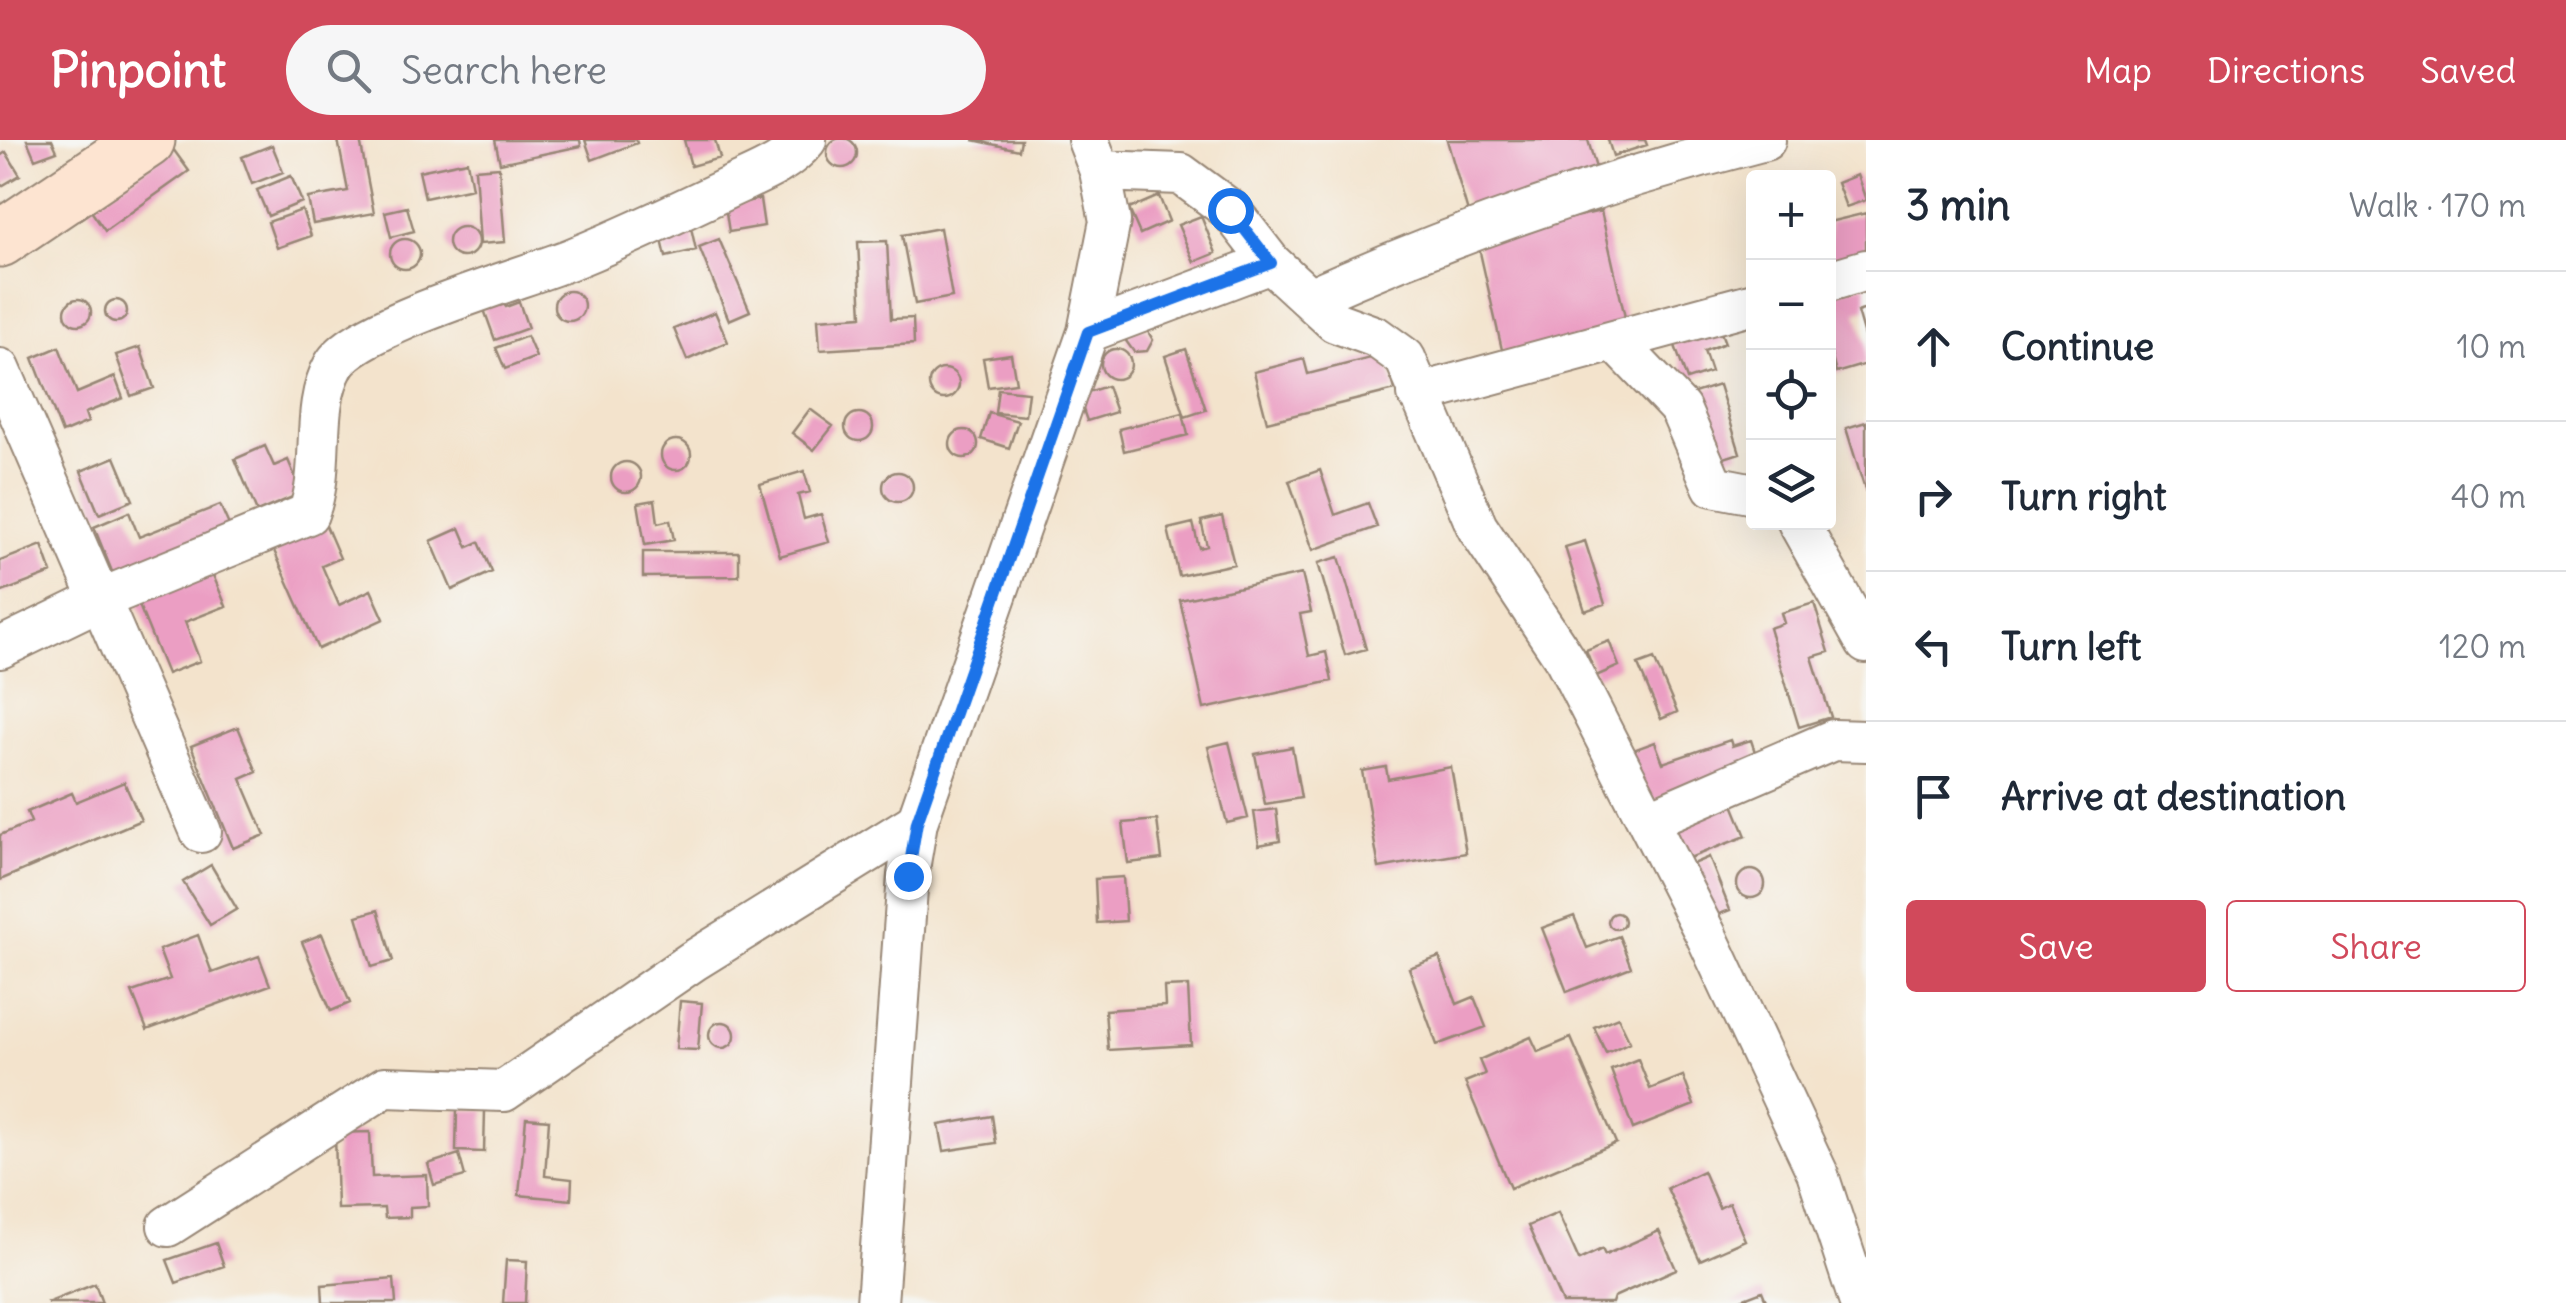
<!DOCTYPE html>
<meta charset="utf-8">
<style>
:root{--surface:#fff;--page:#f6f6f7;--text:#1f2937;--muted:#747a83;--line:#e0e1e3;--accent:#d1495b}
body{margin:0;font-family:Delius,sans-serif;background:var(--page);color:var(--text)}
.controls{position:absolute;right:30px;top:30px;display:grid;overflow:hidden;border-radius:10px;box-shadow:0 10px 40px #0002}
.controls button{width:90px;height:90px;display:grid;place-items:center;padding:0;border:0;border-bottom:2px solid var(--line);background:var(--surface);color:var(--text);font:50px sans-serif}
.stop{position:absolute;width:30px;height:30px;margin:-22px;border:8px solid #1a73e8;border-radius:50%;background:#fff}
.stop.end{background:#1a73e8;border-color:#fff;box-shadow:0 2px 10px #0008}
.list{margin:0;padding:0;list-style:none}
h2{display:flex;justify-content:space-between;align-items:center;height:130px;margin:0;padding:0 40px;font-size:42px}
h2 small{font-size:32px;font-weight:400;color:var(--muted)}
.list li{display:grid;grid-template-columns:65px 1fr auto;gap:30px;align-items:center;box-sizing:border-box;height:150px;padding:0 40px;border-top:2px solid var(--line)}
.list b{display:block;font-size:38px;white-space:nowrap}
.list em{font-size:32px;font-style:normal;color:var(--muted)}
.actions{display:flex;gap:20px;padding:30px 40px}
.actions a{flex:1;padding:22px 0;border:2px solid var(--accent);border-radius:10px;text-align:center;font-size:35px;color:var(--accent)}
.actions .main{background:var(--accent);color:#fff}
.icon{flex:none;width:55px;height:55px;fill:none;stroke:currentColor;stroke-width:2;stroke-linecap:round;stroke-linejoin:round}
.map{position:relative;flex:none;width:1866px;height:1163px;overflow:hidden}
header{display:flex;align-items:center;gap:60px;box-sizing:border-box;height:140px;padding:0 50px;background:var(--accent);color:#fff}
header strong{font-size:48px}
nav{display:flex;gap:55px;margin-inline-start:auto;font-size:35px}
.search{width:700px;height:90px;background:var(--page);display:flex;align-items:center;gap:25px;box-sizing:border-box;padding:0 35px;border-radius:55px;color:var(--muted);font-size:38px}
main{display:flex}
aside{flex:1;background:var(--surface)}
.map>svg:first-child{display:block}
</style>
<header>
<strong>Pinpoint</strong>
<div class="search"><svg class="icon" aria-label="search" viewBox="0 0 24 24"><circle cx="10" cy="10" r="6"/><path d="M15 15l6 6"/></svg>Search here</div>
<nav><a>Map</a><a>Directions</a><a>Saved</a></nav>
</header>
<main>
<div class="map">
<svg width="1866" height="1163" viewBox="0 0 1866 1163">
<rect width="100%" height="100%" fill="#f6f6f2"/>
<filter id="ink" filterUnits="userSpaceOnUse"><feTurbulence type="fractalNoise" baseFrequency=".01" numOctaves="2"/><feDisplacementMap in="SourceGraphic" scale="20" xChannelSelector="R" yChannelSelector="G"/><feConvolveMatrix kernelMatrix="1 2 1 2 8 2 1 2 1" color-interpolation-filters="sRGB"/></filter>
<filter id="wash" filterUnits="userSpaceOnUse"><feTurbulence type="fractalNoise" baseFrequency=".0048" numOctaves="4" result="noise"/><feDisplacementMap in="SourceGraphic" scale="40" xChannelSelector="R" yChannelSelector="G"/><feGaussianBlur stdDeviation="2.25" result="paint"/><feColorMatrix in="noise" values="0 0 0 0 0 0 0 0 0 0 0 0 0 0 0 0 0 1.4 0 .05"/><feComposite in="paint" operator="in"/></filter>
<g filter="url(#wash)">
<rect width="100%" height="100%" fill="#f3e3cc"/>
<g id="blocks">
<!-- building -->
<path fill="#eb9ec3" d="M827 13a15 15 0 1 1 30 0a15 15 0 1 1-30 0Z
M27 0H52L57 11 35 19Z
M338 0H360L374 73 313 84 308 58 348 51Z
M495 0H580L581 6 500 23Z
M585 0H636L637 3 592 20Z
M684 0H715L720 18 691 26Z
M973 0H1021L1019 10Z
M1447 0H1588L1599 39 1469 76Z
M1608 0H1645L1647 5 1613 16Z
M272 5 283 32 252 44 242 17Z
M173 9 189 31 105 91 89 68Z
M6 12 20 35 0 47V16Z
M467 21 472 48 425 58 419 31Z
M499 27 505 102 480 104 475 29Z
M1857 35 1866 60 1846 67 1837 43Z
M291 36 302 62 268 76 257 50Z
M1159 56 1169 81 1140 94 1129 69Z
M760 59 764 86 729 92 725 66Z
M407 67 414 91 391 97 385 72Z
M302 70 311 96 277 108 268 82Z
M1601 71 1629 195 1505 223 1477 99Z
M1866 73V113L1829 122V82Z
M1201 76 1216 113 1194 122 1178 85Z
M690 83 696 110 666 117 660 91Z
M448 102a15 15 0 1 1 30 0a15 15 0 1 1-30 0Z
M940 88 952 157 915 164 902 95Z
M719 99 750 171 729 180 699 107Z
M390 114a15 15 0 1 1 30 0a15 15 0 1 1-30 0Z
M887 101 891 179 913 178 914 204 820 210 818 179 862 176 858 102Z
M1866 143V169L1857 172 1866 203V224L1836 233 1829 206V154Z
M554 166a15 15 0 1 1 30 0a15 15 0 1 1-30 0Z
M499 158 506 167 519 162 528 188 495 200 482 164Z
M65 172a13 13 0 1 1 26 0a13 13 0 1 1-26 0Z
M105 171a11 11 0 1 1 22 0a11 11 0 1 1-22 0Z
M715 172 728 202 687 220 674 189Z
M1717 182 1725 203 1704 211 1711 232 1687 240 1672 197Z
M1146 188 1153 200 1147 211 1134 212 1126 201 1132 189Z
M527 196 536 217 505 229 496 208Z
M59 207 77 253 115 237 123 258 85 273 88 282 62 293 33 218Z
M140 207 154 248 131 256 116 215Z
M1186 209 1206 270 1185 277 1165 216Z
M1101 224a15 15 0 1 1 30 0a15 15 0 1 1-30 0Z
M1011 214 1016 243 988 247 983 218Z
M1386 214 1395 250 1267 282 1254 232 1304 219 1308 234Z
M929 244a15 15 0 1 1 30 0a15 15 0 1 1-30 0Z
M1719 245 1740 313 1715 321 1694 253Z
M1107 246 1116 272 1087 281 1078 255Z
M998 249 1028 252 1025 276 995 273Z
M810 269 833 286 814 310 792 293Z
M845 287a14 14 0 1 1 28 0a14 14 0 1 1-28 0Z
M989 273 1018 281 1009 308 981 299Z
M1183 273 1188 295 1124 311 1119 289Z
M1866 282V349L1865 350 1846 288Z
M950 304a14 14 0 1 1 28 0a14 14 0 1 1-28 0Z
M661 315a15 15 0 1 1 30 0a15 15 0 1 1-30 0Z
M265 306 274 326 288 320 302 353 257 372 235 319Z
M115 317 133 360 99 374 81 331Z
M611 337a15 15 0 1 1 30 0a15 15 0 1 1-30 0Z
M1320 330 1335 375 1368 363 1377 387 1313 410 1289 341Z
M804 331 810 352 798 355 804 379 821 374 829 402 780 416 760 344Z
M883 347a15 15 0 1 1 30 0a15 15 0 1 1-30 0Z
M655 360 658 383 670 380 674 400 645 405 638 363Z
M220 365 232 392 115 439 94 387 129 372 139 397Z
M1222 376 1234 424 1179 436 1168 389 1193 383 1199 408 1207 406 1201 381Z
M324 381 340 418 322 426 339 465 371 450 384 479 318 509 271 404Z
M460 388 468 407 479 402 492 432 452 450 431 401Z
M1585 401 1605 464 1585 471 1565 407Z
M42 405 52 433 0 453V421Z
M643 412H739V436L643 437Z
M1339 417 1366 509 1345 515 1318 423Z
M210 428 226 466 185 482 200 521 167 534 136 458Z
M1302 434 1311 472 1300 474 1309 516 1326 512 1332 541 1204 569 1180 460Z
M1814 463 1829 512 1812 517 1831 577 1799 587 1769 488 1784 483 1781 473Z
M1609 501 1619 526 1596 536 1586 510Z
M1654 519 1677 572 1661 579 1638 525Z
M238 587 257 632 241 639 265 695 233 708 191 606Z
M1730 600 1732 606 1751 600 1759 624 1646 664 1628 612 1655 602 1663 623Z
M1229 602 1248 678 1227 683 1208 607Z
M1292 607 1301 658 1265 664 1255 614Z
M1386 627 1388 639 1451 627 1466 713 1379 728 1362 631Z
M124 642 141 680 0 740V695L31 682 27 672 72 653 76 662Z
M1730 657 1746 696 1674 724 1659 685Z
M1276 669 1280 701 1259 705 1254 672Z
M1157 680 1162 719 1128 723 1123 683Z
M1709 717 1730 770 1704 780 1683 728Z
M211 725 237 769 210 785 183 742Z
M1737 744a14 14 0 1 1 28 0a14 14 0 1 1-28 0Z
M1123 737 1126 781 1097 783 1095 739Z
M378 770 393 821 372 827 357 776Z
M1608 781a8 8 0 1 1 16 0a8 8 0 1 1-16 0Z
M1574 776 1587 808 1619 796 1631 827 1567 852 1542 788Z
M322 794 350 863 331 871 302 802Z
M198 795 212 833 259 816 270 845 147 890 132 852 170 839 159 810Z
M1439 817 1457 864 1474 857 1486 887 1437 905 1409 828Z
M1188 846 1191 905 1108 910 1105 870 1165 866 1164 847Z
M680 861 702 863 698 910 676 909Z
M1618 877 1630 902 1606 913 1594 887Z
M709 895a13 13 0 1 1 26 0a13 13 0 1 1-26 0Z
M1531 897 1538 912 1571 898 1616 1003 1510 1048 1465 942 1485 934 1479 920Z
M1638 919 1650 949 1683 936 1694 965 1633 989 1611 930Z
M457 970H485L484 1012 456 1011Z
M992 976 996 1003 944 1011 939 985Z
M526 978 549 980 545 1036 572 1039 571 1060 519 1055Z
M370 992 372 1037 427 1035 428 1066 410 1067V1077L385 1078 384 1068 337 1069 335 993Z
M459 1014 465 1036 434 1045 428 1024Z
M1703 1031 1719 1068 1729 1063 1745 1100 1700 1120 1667 1048Z
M1558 1073 1579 1120 1602 1109 1605 1115 1659 1091 1676 1129 1614 1157 1612 1163H1562L1528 1086Z
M216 1103 224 1126 176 1143 167 1120Z
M506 1120 527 1121 525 1163H503Z
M394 1139 396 1163H323L322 1145Z
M95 1144 102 1163H47Z
M1762 1151 1767 1163H1731Z"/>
</g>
</g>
<g filter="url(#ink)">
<use href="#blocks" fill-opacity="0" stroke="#978675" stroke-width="2.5"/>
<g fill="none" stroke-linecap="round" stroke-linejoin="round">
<!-- street casing -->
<g stroke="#978675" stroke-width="44">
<path id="street" d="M1100 31 1181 34 1230 70 1271 123 1335 182 1376 197 1405 218 1477 387 1565 519 1705 793 1817 1032 1860 1163
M1829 141 1866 130
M1309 158C1455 93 1610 39 1765 0
M1088 192 1271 123
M1616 202 1680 269 1713 346 1754 354
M0 229 201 692
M1418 254 1754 163
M1798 382 1866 503
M0 508 103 458 308 374C327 327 309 270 334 225 357 184 526 138 576 117 625 97 674 74 722 51 752 36 785 26 806 0
M1648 680 1833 600 1866 601
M168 1086 385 947 504 951 693 821 917 682
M877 1163 908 735 917 682 1088 192 1110 81 1100 31 1088 0"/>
</g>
<!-- secondary casing -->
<g stroke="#978675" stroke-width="59">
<path id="secondary" d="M0 99 147 0"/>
</g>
<!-- street -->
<use href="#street" stroke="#fff" stroke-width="40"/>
<!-- secondary -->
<use href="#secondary" stroke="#fde4d1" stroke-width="55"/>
</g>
</g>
<g fill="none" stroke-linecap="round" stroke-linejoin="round" filter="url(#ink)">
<!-- route -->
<path stroke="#1a73e8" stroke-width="12" d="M908 736 917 682 1088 192 1271 123 1230 70"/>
</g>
</svg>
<div class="controls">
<button>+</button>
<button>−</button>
<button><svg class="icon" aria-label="locate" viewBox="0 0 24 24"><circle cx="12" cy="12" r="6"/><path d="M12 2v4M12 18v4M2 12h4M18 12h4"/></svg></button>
<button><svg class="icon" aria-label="layers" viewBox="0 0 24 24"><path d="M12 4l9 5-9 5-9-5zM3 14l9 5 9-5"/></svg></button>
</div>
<div class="stop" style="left:1230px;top:70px"></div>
<div class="stop end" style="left:908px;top:736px"></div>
</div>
<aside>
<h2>3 min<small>Walk · 170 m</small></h2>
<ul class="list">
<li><svg class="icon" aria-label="ahead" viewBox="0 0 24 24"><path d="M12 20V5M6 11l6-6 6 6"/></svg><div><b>Continue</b></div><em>10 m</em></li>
<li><svg class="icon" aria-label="right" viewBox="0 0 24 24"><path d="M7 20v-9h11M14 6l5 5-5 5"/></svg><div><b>Turn right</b></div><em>40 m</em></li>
<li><svg class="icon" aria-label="left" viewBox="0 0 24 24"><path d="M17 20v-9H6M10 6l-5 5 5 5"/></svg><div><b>Turn left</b></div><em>120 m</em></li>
<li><svg class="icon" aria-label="arrive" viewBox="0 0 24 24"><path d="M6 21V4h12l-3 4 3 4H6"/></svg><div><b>Arrive at destination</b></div></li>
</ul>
<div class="actions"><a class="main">Save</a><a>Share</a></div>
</aside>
</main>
